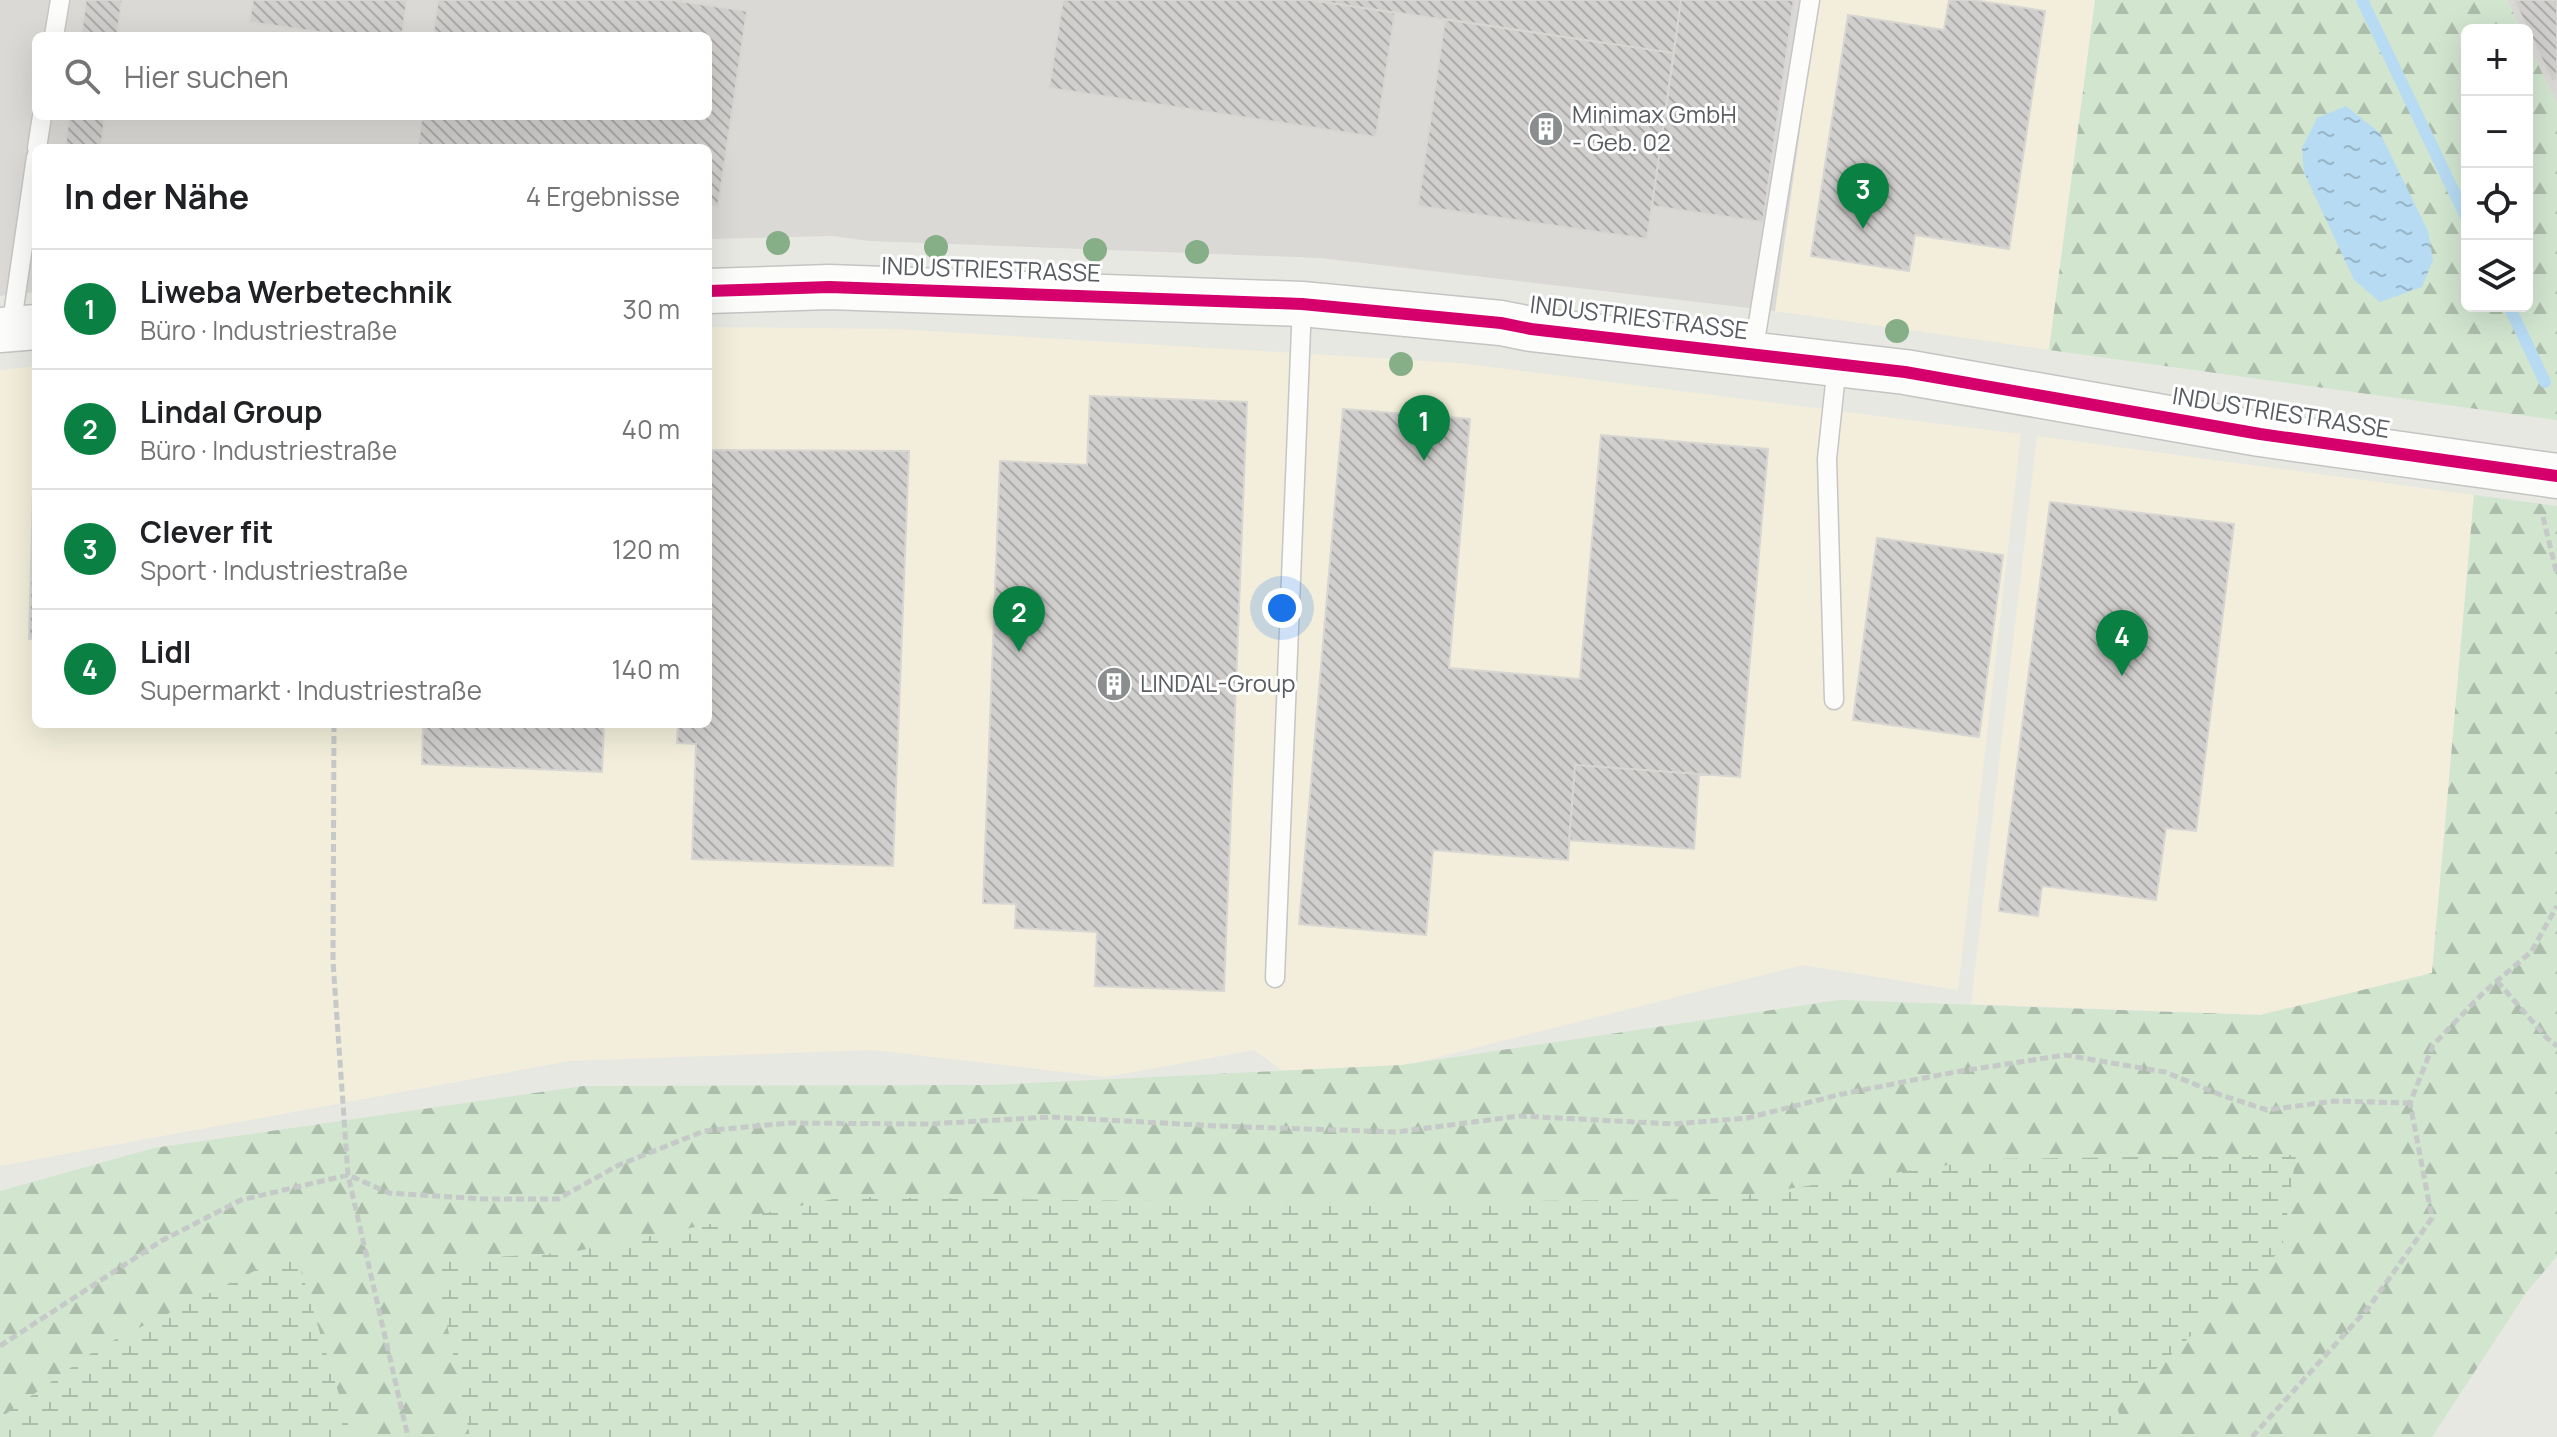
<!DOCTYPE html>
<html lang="de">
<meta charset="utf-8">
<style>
:root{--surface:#fff;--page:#f2f2f2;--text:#202124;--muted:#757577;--line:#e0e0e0;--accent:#0b8043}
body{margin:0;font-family:Manrope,sans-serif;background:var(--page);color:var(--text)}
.controls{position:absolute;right:24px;top:24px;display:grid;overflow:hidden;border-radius:12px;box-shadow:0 8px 32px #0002}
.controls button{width:72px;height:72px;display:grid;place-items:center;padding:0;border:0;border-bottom:2px solid var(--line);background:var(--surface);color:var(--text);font:40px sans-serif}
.you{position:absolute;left:1282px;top:608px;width:28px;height:28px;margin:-20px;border:6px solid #fff;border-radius:50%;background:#1a73e8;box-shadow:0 0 0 12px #1a73e833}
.badge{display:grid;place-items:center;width:52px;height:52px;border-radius:50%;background:var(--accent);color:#fff;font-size:26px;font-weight:700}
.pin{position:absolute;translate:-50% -66px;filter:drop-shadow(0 2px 4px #0008)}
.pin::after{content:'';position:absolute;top:42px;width:28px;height:24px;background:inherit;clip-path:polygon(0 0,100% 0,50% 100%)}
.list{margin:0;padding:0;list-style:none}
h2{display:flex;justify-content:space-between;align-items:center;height:104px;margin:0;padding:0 32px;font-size:34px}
h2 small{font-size:26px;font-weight:400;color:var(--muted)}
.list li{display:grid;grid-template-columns:52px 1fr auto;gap:24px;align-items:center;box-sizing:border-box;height:120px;padding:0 32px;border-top:2px solid var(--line)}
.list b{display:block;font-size:30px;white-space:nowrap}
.list p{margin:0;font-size:26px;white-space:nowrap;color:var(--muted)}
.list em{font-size:26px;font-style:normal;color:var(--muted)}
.icon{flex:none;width:44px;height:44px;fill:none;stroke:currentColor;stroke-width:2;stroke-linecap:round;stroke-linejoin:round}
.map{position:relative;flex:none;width:2557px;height:1437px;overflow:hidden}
.search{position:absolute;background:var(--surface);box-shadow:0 8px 32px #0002;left:32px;top:32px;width:680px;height:88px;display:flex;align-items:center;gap:20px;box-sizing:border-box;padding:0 28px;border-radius:12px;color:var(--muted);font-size:30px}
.panel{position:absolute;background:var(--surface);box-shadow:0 8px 32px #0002;left:32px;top:144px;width:680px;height:584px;border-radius:12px}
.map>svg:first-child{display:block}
</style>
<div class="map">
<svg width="2557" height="1437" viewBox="0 0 2557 1437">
<defs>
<pattern id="forest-firs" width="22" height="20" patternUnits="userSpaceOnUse" patternTransform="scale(2)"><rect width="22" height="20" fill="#d1e5cf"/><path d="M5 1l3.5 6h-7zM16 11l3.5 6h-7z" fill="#adbdab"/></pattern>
<pattern id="wetland-marsh" width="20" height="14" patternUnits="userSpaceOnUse" patternTransform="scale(2)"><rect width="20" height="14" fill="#d1e5cf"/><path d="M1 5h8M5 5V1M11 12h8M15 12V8" fill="none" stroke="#adbdab"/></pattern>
<pattern id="water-ripples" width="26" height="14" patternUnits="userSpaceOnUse" patternTransform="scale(2)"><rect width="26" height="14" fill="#b7dbf3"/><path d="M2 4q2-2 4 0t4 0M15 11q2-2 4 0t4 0" fill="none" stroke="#98b5c8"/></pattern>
<pattern id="building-back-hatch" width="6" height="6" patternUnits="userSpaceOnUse" patternTransform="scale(2)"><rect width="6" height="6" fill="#d0cfcd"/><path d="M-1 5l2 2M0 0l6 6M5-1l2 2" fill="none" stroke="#acabaa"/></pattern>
</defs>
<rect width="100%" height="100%" fill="#e8e8e3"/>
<!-- commercial -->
<path fill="#f2eedb" d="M1818 0H2095L2049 350 1775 311Z
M708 327 896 329 1459 363 2021 434 1958 990 1803 965 1309 1090 1254 1050 1106 1077 872 1050 569 1061 0 1166V370L36 366V724H708Z
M2037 436 2474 495 2432 973 2260 1015 1971 1004Z"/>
<!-- industrial -->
<path fill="#dbd9d6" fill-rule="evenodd" d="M0 0H1818L1775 311 1320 258 869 241 833 236 708 239V148H36V292L0 296ZM36 36H708V116H36Z
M2507 0H2557V103L2527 42V30H2521Z"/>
<!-- forest -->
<path fill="url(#forest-firs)" d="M2095 0H2507L2521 30H2467V306H2527V42L2557 103V420L2049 350Z
M2474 495 2557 506V1256L2526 1293 2432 1437H0V1191L154 1148 583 1086 990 1085 1401 1065 1839 1000 2260 1015 2432 973Z"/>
<!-- wetland -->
<path fill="url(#wetland-marsh)" d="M2296 1155 2282 1249 2117 1406 2125 1437H470L434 1261 572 1252 843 1197 1317 1203 1719 1199 1988 1159Z
M295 1251 352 1437H0V1418L100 1347Z"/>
<!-- water -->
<path fill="url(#water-ripples)" d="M2346 106 2380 133 2428 231 2433 260 2422 287 2380 302 2354 280 2304 172 2302 148 2317 118Z"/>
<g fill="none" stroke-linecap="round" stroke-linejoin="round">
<!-- stream -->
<path stroke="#b7dbf3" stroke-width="12" d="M2362 0 2467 219
M2509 306 2545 382"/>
</g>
<!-- building -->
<path fill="url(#building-back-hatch)" stroke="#d8d6d2" stroke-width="2" d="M86 0H122L117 36H81Z
M253 0H407L402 36H346L249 22Z
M438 0H672L747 11 718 207 708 205V148H418L422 116H708V36H433Z
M1063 0H1310L1395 13 1376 137 1049 88Z
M1310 0H1681L1674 53Z
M1681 0H1794L1763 222 1652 206Z
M1949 0H1973L2045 11 2009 249 1915 235 1909 271 1811 256 1848 15 1944 30Z
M2514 0H2557V79L2552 81Z
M1445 19 1674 53 1647 239 1418 206Z
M69 116H105L101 148H65Z
M1090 396 1247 402 1224 991 1095 986 1097 932 1015 928 1016 904 983 903 1000 461 1087 465Z
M1343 409 1470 419 1449 668 1580 679 1601 435 1768 449 1740 777 1575 765 1568 860 1433 850 1426 935 1299 924Z
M708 450 909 451 893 866 692 859 696 744 677 743 678 724H708Z
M33 493H36V639H29Z
M2050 502 2234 524 2196 831 2166 828 2156 900 2042 886 2038 916 1999 911Z
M1877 538 2003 555 1979 737 1853 720Z
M423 724H604L602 772 422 764Z
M1575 765 1699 774 1694 849 1569 840Z"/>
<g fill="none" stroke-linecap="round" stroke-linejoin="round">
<!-- lane casing -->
<g stroke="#c5c6c5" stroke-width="21">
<path id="lane" d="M54 36 60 0
M37 148 42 116
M11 329 36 157
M1753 354 1810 0
M1834 700 1827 459 1837 364
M1275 978 1302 304"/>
</g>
<!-- secondary casing -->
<g stroke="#c4c5c3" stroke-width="47">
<path id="secondary" d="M708 291 829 287 1302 304 1501 323 1531 329 1905 372 2260 434 2557 476
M0 330 36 327"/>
</g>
<!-- path -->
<path stroke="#c5c9c7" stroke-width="5" stroke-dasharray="8 4" stroke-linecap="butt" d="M2543 517 2557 575
M334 724 333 962 348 1175 408 1437
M2497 981 2547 1038 2557 1046
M0 1346 161 1241 241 1200 348 1175 389 1193 484 1199H558L619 1165 704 1131 789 1123 928 1124 1051 1117 1218 1126 1397 1132 1519 1116 1674 1124 1747 1118 1842 1094 1955 1072 2065 1055 2165 1072 2221 1095 2267 1110 2334 1101 2410 1103
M2252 1437 2369 1307 2432 1218 2410 1103 2433 1045 2484 992 2531 952 2557 906"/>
<!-- lane -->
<use href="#lane" stroke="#fcfcfb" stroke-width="18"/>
<!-- secondary -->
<use href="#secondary" stroke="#fcfcfb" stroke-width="44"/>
<!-- cycleway casing -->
<g stroke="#fff" stroke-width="17">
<path id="cycleway" d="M708 291 829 287 1302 304 1501 323 1531 329 1905 372 2260 434 2557 476"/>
</g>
<!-- cycleway -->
<use href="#cycleway" stroke="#d6006c" stroke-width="12"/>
</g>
<!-- trees -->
<g fill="#87af87">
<circle cx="778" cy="243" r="12"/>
<circle cx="936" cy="247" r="12"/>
<circle cx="1095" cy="250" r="12"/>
<circle cx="1197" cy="252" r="12"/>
<circle cx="1897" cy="331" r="12"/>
<circle cx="1401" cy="364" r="12"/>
</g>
<!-- icons -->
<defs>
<g id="building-disc" transform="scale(1.8)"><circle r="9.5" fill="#8b8e8e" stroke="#fff"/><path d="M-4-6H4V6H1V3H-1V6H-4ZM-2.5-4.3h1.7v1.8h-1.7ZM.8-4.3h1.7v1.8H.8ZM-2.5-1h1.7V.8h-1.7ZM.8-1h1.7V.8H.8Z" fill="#fff"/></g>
</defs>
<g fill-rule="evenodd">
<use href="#building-disc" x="1546" y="129"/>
<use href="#building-disc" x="1114" y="684"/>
</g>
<g text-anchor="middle" stroke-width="6" stroke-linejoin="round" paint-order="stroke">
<!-- poi labels -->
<g font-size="24" fill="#595d61" stroke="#fff" text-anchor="start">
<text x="1572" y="123">Minimax GmbH<tspan x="1572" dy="28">- Geb. 02</tspan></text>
<text x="1140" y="692">LINDAL-Group</text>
</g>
<!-- street labels -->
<g font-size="24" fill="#595d61" stroke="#fff">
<text transform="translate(991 270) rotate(2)" y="8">INDUSTRIESTRASSE</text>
<text transform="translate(1639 318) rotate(7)" y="8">INDUSTRIESTRASSE</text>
<text transform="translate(2281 413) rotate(9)" y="8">INDUSTRIESTRASSE</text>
</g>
</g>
</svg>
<div class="controls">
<button>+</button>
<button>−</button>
<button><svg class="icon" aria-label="locate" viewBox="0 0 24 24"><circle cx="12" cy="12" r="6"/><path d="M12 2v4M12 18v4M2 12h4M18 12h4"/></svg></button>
<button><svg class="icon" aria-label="layers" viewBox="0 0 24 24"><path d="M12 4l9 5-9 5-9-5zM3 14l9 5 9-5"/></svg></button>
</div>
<div class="you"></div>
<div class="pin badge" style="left:1424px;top:461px">1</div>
<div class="pin badge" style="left:1019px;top:652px">2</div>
<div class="pin badge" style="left:1863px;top:229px">3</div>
<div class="pin badge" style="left:2122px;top:676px">4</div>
<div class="search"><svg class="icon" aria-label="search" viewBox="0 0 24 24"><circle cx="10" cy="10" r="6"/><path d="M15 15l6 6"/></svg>Hier suchen</div>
<section class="panel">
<h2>In der Nähe<small>4 Ergebnisse</small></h2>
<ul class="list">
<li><span class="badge">1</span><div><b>Liweba Werbetechnik</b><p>Büro · Industriestraße</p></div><em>30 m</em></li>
<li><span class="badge">2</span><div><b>Lindal Group</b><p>Büro · Industriestraße</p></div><em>40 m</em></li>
<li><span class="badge">3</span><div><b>Clever fit</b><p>Sport · Industriestraße</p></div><em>120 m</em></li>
<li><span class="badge">4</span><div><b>Lidl</b><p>Supermarkt · Industriestraße</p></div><em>140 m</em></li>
</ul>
</section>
</div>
